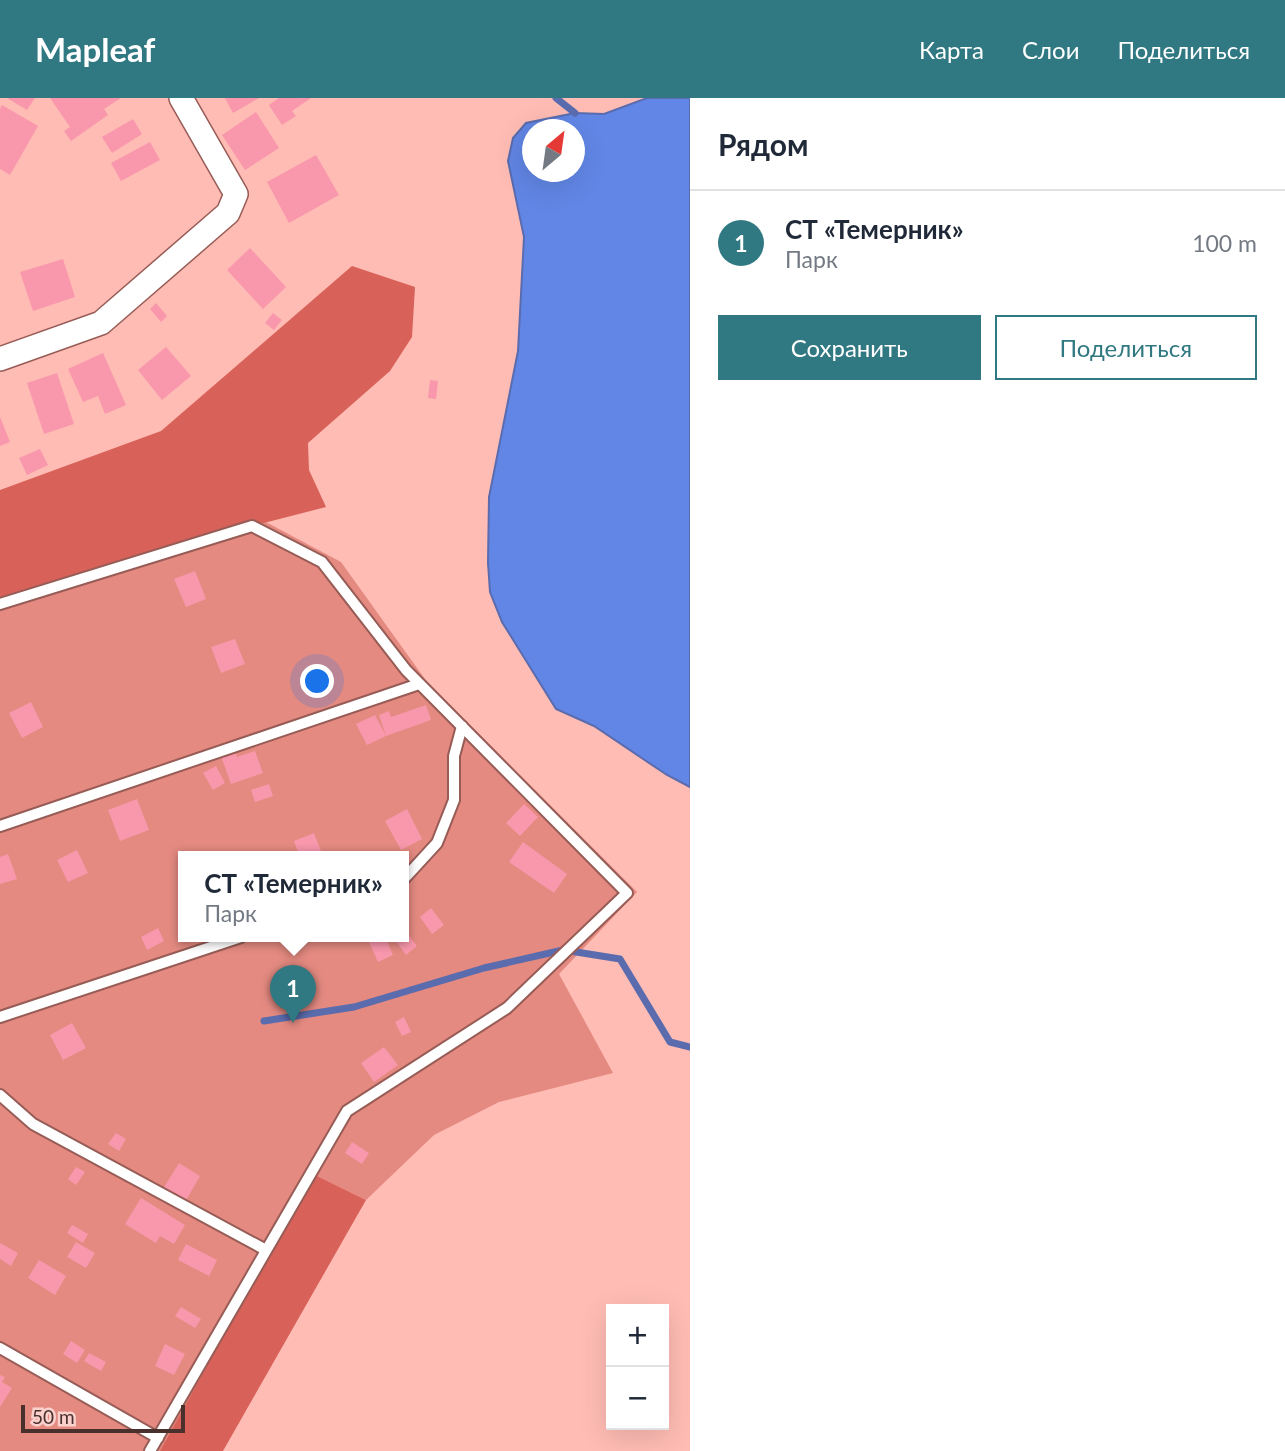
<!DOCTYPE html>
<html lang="ru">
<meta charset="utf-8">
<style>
:root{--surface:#fff;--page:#f6f6f7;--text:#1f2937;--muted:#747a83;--line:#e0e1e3;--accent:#317982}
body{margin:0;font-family:Lato,sans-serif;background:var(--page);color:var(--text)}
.controls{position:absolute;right:21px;bottom:21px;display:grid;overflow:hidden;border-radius:0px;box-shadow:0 7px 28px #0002}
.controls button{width:63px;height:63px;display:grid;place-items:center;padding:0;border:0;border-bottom:2px solid var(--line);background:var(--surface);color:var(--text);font:35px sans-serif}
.compass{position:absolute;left:522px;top:21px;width:63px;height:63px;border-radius:50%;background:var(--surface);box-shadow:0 7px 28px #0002;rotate:29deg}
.scale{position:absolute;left:21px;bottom:18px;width:164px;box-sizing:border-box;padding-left:7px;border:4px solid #4a302d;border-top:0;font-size:19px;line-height:24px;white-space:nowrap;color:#4a302d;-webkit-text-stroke:5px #fad1cc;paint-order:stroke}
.you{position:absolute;left:318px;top:584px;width:24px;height:24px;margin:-18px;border:5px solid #fff;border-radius:50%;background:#1a73e8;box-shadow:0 0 0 10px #1a73e833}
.badge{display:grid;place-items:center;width:46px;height:46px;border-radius:50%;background:var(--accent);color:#fff;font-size:23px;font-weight:700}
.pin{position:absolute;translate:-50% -58px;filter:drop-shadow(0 2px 4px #0008)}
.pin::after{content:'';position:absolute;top:37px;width:24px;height:21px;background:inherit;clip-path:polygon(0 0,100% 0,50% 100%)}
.popup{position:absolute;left:178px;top:753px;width:231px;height:91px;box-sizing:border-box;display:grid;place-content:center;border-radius:0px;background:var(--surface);filter:drop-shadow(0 2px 5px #0005);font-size:23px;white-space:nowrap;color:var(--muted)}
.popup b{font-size:26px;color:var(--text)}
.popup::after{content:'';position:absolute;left:50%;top:100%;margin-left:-14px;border:14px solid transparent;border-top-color:var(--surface)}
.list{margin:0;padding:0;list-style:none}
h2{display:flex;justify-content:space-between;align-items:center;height:91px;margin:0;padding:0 28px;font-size:30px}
h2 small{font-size:23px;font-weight:400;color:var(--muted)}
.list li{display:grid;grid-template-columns:46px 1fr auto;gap:21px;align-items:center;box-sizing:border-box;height:105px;padding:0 28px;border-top:2px solid var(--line)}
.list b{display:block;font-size:26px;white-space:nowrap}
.list p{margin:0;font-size:23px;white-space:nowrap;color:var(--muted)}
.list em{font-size:23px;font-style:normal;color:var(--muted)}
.actions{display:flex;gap:14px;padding:21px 28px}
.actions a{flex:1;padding:16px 0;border:2px solid var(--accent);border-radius:0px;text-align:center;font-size:24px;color:var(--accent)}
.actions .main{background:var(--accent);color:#fff}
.map{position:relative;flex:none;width:690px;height:1353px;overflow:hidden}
header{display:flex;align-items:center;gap:42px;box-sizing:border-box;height:98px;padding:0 35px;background:var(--accent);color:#fff}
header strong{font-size:33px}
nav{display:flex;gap:38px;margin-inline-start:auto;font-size:24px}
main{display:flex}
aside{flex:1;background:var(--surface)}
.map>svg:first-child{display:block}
</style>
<header>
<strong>Mapleaf</strong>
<nav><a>Карта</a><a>Слои</a><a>Поделиться</a></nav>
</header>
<main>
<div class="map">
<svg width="690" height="1353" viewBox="0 0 690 1353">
<rect width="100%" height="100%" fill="#ffbcb4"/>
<!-- green -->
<path fill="#e48a81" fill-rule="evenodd" d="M264 423 341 464 427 584 637 794 559 876 613 975 499 1004 434 1037 366 1102 313 1076 162 1353H0V500ZM183 759H403V839H183Z"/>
<!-- forest -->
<path fill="#d86259" d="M352 168 415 189 412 239 390 273 308 345 309 372 326 409 252 428 0 506V392L161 333Z
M313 1076 366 1102 223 1353H160Z"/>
<!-- water -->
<path fill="#6186e5" stroke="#5a6cae" stroke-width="2" fill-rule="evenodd" d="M647 0H690V689L667 677 594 628 556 611 502 524 490 494 488 465 489 399 518 253 524 139 508 63 513 40 526 25 575 15 604 16ZM533 32H575V74H533Z"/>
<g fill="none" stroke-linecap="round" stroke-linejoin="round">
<!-- stream -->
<path stroke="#5a6cae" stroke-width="7" d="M556 0 575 15
M570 853 620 861 670 944 690 949
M264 923 354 909 484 870 563 852"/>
</g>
<!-- building -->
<path fill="#f997ac" d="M7 0H35L27 12Z
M50 0H121L104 11 108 17 71 43 64 33 70 29Z
M225 0H259L233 15Z
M279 0H311L292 13 296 18 282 27 269 7Z
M2 7 38 28 10 77 0 71V11Z
M256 14 279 50 245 72 222 37Z
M133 21 142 36 112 55 102 39Z
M150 44 160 62 121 83 111 65Z
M316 57 339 97 289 125 267 84Z
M250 150 286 189 263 211 227 172Z
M63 161 75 199 33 213 20 174Z
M156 205 167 218 161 224 150 211Z
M273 215 282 222 274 232 265 225Z
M166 249 191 278 162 302 138 272Z
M103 255 126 307 105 316 98 298 83 304 68 271Z
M57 275 74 326 44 336 27 285Z
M430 282 438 283 436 301 428 300Z
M0 319 10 344 0 348Z
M40 351 48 367 27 377 19 360Z
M195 473 206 501 186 509 174 481Z
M235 541 245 566 221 575 211 549Z
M31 604 43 629 22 640 9 615Z
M426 607 431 622 386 638 379 617 389 613 391 619Z
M375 617 386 638 367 647 356 626Z
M235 653 237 659 255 653 263 675 231 686 221 658Z
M216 668 225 685 213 692 203 675Z
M269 686 273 698 255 704 251 692Z
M137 701 149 732 120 743 108 712Z
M524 706 538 719 520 738 506 725Z
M407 711 422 741 401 752 385 723Z
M314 735 321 753 307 759H300L294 743Z
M523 744 567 776 554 795 509 764Z
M77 752 88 775 68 784 57 762Z
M8 756 17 781 0 786V759Z
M431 810 444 827 432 836 420 819Z
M158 830 164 843 147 852 141 839Z
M403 830 417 848 406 857 393 839H403Z
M380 839H385L393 857 378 864 369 844Z
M404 919 411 934 402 938 395 924Z
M72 925 86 950 63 962 50 937Z
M384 949 398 967 374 984 361 965Z
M116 1035 126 1041 119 1053 108 1046Z
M352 1044 369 1055 362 1066 345 1055Z
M179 1065 200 1078 185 1104 163 1091Z
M76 1069 85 1074 76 1087 68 1081Z
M141 1100 185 1127 174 1146 160 1138 156 1145 125 1126Z
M72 1127 88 1136 83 1145 67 1135Z
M76 1144 95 1155 86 1170 67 1159Z
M0 1145 18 1155 11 1168 0 1161Z
M186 1146 217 1162 209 1178 178 1162Z
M39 1162 66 1178 55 1197 28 1180Z
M181 1209 201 1221 195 1230 175 1218Z
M71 1243 85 1252 77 1265 63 1256Z
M165 1246 185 1256 174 1277 155 1268Z
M89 1255 106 1264 101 1273 84 1263Z
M0 1277 5 1279 2 1284 12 1290 0 1309Z"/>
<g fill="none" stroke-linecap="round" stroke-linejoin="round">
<!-- service casing -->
<g stroke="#975c56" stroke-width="14">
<path id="service" d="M0 506 252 428 322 464 406 572 627 795 507 910 347 1013 150 1353
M0 728 419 586
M403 782 437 745 454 702V658L462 628
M0 919 241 839
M0 997 33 1026 266 1152
M0 1250 158 1340"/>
</g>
<!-- minor casing -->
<g stroke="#975c56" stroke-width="26">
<path id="minor" d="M0 261 101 225 228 115 236 96 181 0"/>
</g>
<!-- service -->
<use href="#service" stroke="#fff" stroke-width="10"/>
<!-- minor -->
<use href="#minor" stroke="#fff" stroke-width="23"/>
</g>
</svg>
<div class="controls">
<button>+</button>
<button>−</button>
</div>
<svg class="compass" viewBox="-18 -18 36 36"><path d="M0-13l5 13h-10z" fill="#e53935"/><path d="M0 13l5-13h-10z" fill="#747a83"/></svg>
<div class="scale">50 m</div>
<div class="you"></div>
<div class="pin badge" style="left:293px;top:925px">1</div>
<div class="popup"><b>СТ «Темерник»</b>Парк</div>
</div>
<aside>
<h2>Рядом<small></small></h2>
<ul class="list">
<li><span class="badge">1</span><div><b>СТ «Темерник»</b><p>Парк</p></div><em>100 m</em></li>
</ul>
<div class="actions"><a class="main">Сохранить</a><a>Поделиться</a></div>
</aside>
</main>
